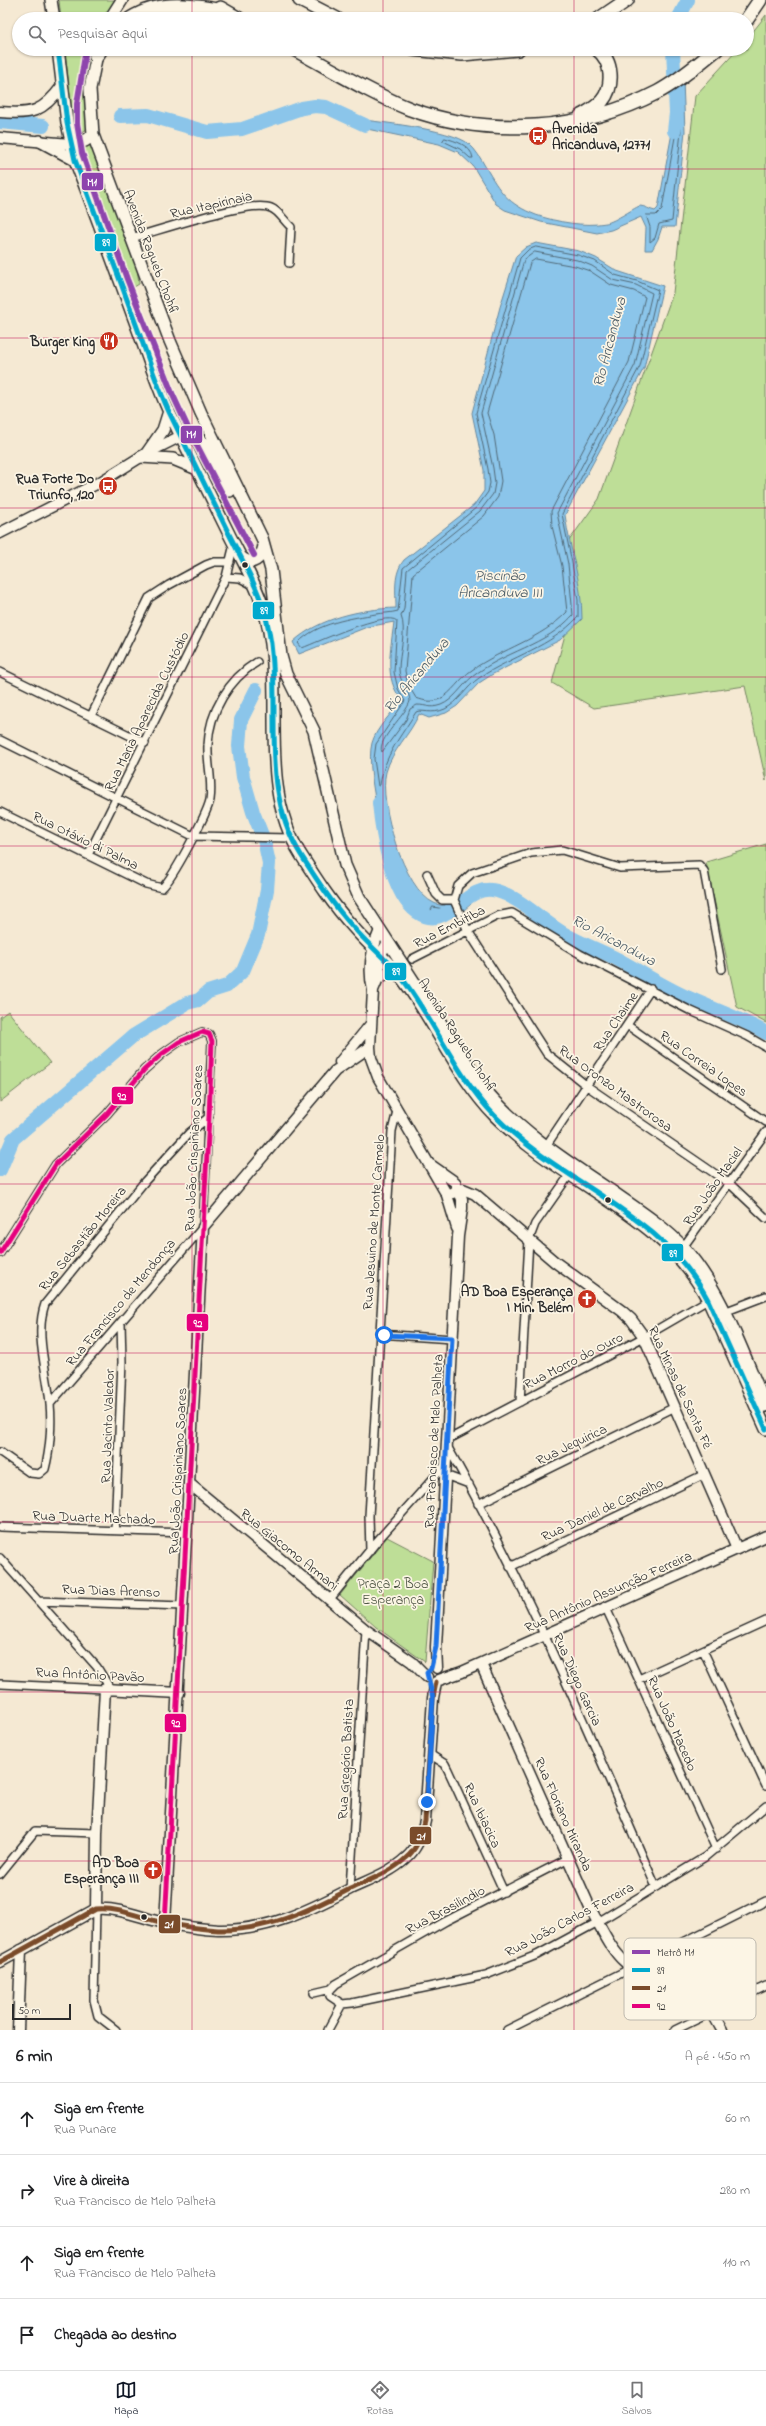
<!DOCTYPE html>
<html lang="pt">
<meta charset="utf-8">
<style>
:root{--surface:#fff;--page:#f2f2f2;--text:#202124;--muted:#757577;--line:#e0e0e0;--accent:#111827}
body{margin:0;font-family:"Indie Flower",sans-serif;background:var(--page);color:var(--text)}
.scale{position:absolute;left:12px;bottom:10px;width:59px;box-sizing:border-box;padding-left:4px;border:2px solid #2b2b2b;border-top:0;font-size:11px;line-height:14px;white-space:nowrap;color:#2b2b2b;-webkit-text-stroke:3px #fcf5e5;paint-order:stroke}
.stop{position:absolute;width:12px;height:12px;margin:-9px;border:3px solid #1a73e8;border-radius:50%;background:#fff}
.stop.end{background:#1a73e8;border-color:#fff;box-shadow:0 1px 4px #0008}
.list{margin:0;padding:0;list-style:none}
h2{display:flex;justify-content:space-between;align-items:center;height:52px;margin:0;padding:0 16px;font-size:17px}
h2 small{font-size:13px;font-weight:400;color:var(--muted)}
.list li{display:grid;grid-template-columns:26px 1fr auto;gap:12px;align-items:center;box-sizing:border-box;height:72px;padding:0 16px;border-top:1px solid var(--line)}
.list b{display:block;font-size:15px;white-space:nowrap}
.list p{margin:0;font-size:13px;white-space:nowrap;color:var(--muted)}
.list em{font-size:13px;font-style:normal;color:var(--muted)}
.icon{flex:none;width:22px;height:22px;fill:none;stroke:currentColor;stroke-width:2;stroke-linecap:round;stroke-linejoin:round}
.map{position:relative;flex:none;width:766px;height:2030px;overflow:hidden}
.search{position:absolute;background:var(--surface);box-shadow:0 1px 3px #0004;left:12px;right:12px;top:12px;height:44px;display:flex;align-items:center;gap:10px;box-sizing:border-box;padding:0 14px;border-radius:22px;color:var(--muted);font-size:15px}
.sheet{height:340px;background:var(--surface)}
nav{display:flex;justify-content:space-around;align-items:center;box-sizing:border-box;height:56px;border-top:1px solid var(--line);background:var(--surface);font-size:11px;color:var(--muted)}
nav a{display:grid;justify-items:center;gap:2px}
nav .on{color:var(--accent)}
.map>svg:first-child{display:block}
</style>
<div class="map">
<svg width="766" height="2030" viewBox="0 0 766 2030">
<rect width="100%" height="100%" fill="#f5e9d3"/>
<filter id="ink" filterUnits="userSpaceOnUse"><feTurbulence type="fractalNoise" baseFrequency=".025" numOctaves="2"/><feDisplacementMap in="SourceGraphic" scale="8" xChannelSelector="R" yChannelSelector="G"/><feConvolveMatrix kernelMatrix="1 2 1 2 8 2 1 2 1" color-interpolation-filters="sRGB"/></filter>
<g filter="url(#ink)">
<!-- green -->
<path fill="#bede97" stroke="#748461" d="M59 0H115L106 19H61Z
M766 15V781L745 686 594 708 552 683 566 631 538 584 599 499 673 293 695 96 738 49H747V39Z
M65 49H96L88 125 87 129 79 134 73 131Z
M91 142 137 267 139 284 129 290 75 148Z
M766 844V1023L737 1007 706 862Z
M8 1011 50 1063 0 1102V1017Z
M387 1537 433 1561 425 1662 376 1627 340 1595Z"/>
<!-- water -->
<path fill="#8bc5ea" stroke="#65879e" d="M683 80 685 131 675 227H662L658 239 652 250H645L646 228 641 217 611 230 597 233 541 222 505 210 496 204 473 166 458 152 439 144 367 129 348 118C376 122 449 128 469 144 476 150 481 159 485 166 500 192 508 204 536 215 556 222 585 227 606 223 614 222 637 206 640 206 645 206 650 210 655 211L658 208 677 106 674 86Z
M536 243 579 251 596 258 617 271 663 286 644 368 565 515C570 551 582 582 582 619L560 640 493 674 479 683 457 706 446 713 429 718 419 714C410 735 392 750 386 772 378 802 404 890 434 903 447 909 457 903 467 896L471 904 457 916 440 919C426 913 414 906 406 894 389 869 364 772 372 743 376 728 392 713 402 700 383 679 391 648 394 622L367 627 299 654 293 642C319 618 361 609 396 608 396 591 393 574 404 560L474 505 484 491V470L472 413 500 307 516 256 526 247Z"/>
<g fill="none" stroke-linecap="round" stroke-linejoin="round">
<!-- shore -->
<path stroke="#516977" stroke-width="1" d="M680 125 681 131 672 221 659 224 655 238 650 242V227L646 215H656L662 209 677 126Z
M445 138C455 141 471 145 473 158H470L460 149 443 141Z
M536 247 578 255 595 261 615 275 637 281 658 290 640 366 562 514 572 563 578 600V617C551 647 512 656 479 678 466 687 459 702 445 709 432 715 421 709 416 712 401 736 384 756 380 785L378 786 374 759 376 744 405 701 398 689 394 672 397 621C386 610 318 642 302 648L298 643C316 623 352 618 376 614 383 613 391 613 398 611L403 568 477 507 488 492 490 483 488 469 476 413 520 258 528 250Z
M535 252 577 260 592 266 613 280 636 285 652 293 635 365 557 513 568 564 573 615C546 646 504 651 472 677 462 685 454 700 441 705 429 709 428 705 417 705L410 709 406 720 382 752C376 740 407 714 410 701 410 691 399 682 399 669 399 654 407 630 401 616L404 609 407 570 480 511 493 494 495 483 493 468 481 413 524 260Z
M536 259 575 266 590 271 611 285 634 291 645 297 629 362 551 511 552 526 562 566 567 612C540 640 503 648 472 670 460 678 452 693 440 699 431 703 425 701 416 698L408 685 405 671 413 574 484 516 498 497 501 481 494 435 487 413 530 263Z
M433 907 450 910 451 912 440 915 431 911Z"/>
<!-- river -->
<path stroke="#8bc5ea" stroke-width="14" d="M678 19 688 0
M673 49 676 113 674 131
M120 116 148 115 207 132 242 129 302 108 315 106 326 107 365 125
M0 122 43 126
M379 803C382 833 391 894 417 912 449 934 464 881 497 891 519 897 542 921 563 933 580 943 599 950 617 959 641 972 664 987 689 998 715 1010 741 1018 766 1033
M0 1170 13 1139 133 1036 187 1003 199 1000 208 992 227 986 243 971 258 935 267 890 269 863 264 840 253 812 243 777 239 746 241 720 256 690"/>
<!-- street casing -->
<g stroke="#2b2b2b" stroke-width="10">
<path id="street" d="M131 238C158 231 249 199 271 208 279 211 284 221 291 227L289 263
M226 577 240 578 253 585
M0 672 145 743
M91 716 149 598 169 585 206 565 214 562H230
M0 740 193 836 292 838
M0 812 146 884 162 888C173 878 207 814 210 800 213 781 207 764 208 745 209 712 229 679 257 662
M88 855 226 577 234 544
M427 874 436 894 442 900H454
M412 959 497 916 512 913 580 954 689 1010 747 1036 766 1047
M722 969 704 871 699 865 620 868 562 850 531 853 472 873 458 886 454 900 468 931 547 1054 587 1086 730 1184 766 1218
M627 1025 766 1122
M546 1146 651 989
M681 1250 766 1132
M0 1253 56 1164 107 1114 144 1070 162 1054 179 1042 202 1032 209 1034 212 1041 203 1227 50 1404
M724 1312 766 1296
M379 1334 452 1339
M520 1402 529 1240 535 1224 570 1174
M447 1440 644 1337 708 1300
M447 1446C528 1587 591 1738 656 1887
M0 1452 30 1473 39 1474 45 1469C50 1450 52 1424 50 1404 48 1373 34 1335 45 1304L145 1181 189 1133 209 1117
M445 1475 469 1484
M478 1504 675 1407
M0 1527 187 1533
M115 1530 122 1362 121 1322
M370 1551 369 1516 392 1131 397 1111
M0 1558 97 1667 111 1690
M510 1567 705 1474
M330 1599 378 1540 446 1464
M38 1601 183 1606
M606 1608 716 1849
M703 1650 766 1786
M639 1679 766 1621
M0 1684 105 1689
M431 1755 445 1764 448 1770 504 1892
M567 1859 446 1921 336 1984 329 1991 330 1996 342 2004 352 2003 486 1975 537 1955 598 1922 705 1857 766 1806
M0 1874 35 1831 97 1833
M350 1889 366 1630
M96 1909 94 2000 98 2016 116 2030
M314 1993 331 1989
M328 2030 342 2004
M507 2030 766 1901
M675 2030 766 1986"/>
</g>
<!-- secondary casing -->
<g stroke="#2b2b2b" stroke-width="13">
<path id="secondary" d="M0 112C32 115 43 112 62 86
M0 138 70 144
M0 533 102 481 147 453 181 436
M388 942 381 954 378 978 373 990 370 1047 371 1058 378 1077 447 1195 457 1228
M373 990C368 970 371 950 380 930
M340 1062 371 1024
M428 1163 455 1182 462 1199V1209L458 1236 436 1647 437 1668
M447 1195 463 1189 475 1194 555 1262 622 1311 631 1319 644 1337 737 1549
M191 1485 366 1630 412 1662 427 1677
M481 1664 591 1910C601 1927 610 1949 625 1962 633 1969 645 1973 655 1977 691 1989 704 1995 722 2030
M439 1680 462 1672 766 1536
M96 1909 97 1833 105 1689 179 1693
M165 1923 203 1227 335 1071 370 1047
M0 1962 96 1909C119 1907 142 1918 164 1923 181 1926 201 1929 218 1930 267 1931 308 1911 350 1889 369 1880 390 1873 406 1858 417 1849 422 1835 425 1821L433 1698 436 1682
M18 2030 21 1950"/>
</g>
<!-- primary casing -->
<g stroke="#2b2b2b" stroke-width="14">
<path id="primary" d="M51 0 54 19
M110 19 122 0
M58 49 67 123 75 160C95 213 115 266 134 319 146 351 156 384 170 414 190 455 210 496 230 536 241 558 254 580 262 604 290 686 253 779 301 855 317 880 333 905 353 927 369 946 389 961 404 981 436 1024 457 1077 495 1116 561 1184 662 1212 708 1300L766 1429
M98 49 90 89 93 135 170 341 201 413 262 538 271 570 281 656 286 674 314 731 345 865 359 897 481 1085C517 1129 563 1159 610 1190 635 1208 663 1225 684 1248 723 1292 742 1352 766 1406
M40 141 75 160
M70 144 85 141 93 135
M181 436 197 438 208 446 230 491
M147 453 163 430 169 411
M141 457 173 459 197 469
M241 557C253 567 261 559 264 546
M378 978 387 973 398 972"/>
</g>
<!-- highway casing -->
<g stroke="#2b2b2b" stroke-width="16">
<path id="highway" d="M300 0 337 19
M220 8 239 19
M130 19C160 0 193 5 227 12
M599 19 627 0
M747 19 760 0
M294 49C333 70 370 93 410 109 490 138 583 131 658 92 679 81 698 64 717 49
M413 49 462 54 518 49
M96 57 101 49
M581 116C588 112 596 108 602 101 614 86 613 61 597 49"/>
</g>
<!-- street -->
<use href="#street" stroke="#fcf5e5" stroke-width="7"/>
<!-- secondary -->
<use href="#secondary" stroke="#fcf5e5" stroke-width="10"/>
<!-- primary -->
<use href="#primary" stroke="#fcf5e5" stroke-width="11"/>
<!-- highway -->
<use href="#highway" stroke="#fcf5e5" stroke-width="13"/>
<!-- bus-1 casing -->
<g stroke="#fcf5e5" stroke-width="8">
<path id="bus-1" d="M58 49 67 123 75 160C95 213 115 266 134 319 146 351 156 384 170 414 190 455 210 496 230 536 241 558 254 580 262 604 290 686 253 779 301 855 317 880 333 905 353 927 369 946 389 961 404 981 436 1024 457 1077 495 1116 561 1184 662 1212 708 1300L766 1429"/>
</g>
<!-- bus-2 casing -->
<g stroke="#fcf5e5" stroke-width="8">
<path id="bus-2" d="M0 1962 96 1909C119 1907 142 1918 164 1923 181 1926 201 1929 218 1930 267 1931 308 1911 350 1889 369 1880 390 1873 406 1858 417 1849 422 1835 425 1821L433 1698 436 1682"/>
</g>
<!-- bus-3 casing -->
<g stroke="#fcf5e5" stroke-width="8">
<path id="bus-3" d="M0 1253 56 1164 107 1114 144 1070 162 1054 179 1042 202 1032 209 1034 212 1041 209 1117 165 1923"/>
</g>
<!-- bus-1 -->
<use href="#bus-1" stroke="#00a9ce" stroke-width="5"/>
<!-- bus-2 -->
<use href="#bus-2" stroke="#7a4b2a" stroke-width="5"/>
<!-- bus-3 -->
<use href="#bus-3" stroke="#e5007d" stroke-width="5"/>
<!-- metro-1 casing -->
<g stroke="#fcf5e5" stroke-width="9">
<path id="metro-1" d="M86 49 77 104V123L82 153 127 279 172 393 189 430 254 555"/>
</g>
<!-- metro-1 -->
<use href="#metro-1" stroke="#8e44ad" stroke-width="6"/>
</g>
</g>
<g fill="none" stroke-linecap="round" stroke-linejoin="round" filter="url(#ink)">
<!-- route -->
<path stroke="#1a73e8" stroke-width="5" d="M384 1335 452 1338 436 1647 431 1668 427 1673 433 1698 427 1802"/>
</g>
<!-- grid -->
<path fill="none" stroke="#c2185b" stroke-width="1" stroke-opacity="0.55" d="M192 0V19M383 0V19M574 0V19M192 49V2030M383 49V2030M574 49V2030M0 169H766M0 338H766M0 508H766M0 677H766M0 846H766M0 1015H766M0 1184H766M0 1353H766M0 1522H766M0 1692H766M0 1861H766"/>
<!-- icons -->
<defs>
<g id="bus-disc" transform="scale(1)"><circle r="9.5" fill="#c8321e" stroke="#fcf5e5"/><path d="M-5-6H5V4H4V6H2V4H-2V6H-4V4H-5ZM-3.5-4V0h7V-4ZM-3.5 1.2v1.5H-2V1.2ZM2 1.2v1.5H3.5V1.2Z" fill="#fff"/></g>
<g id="restaurant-disc" transform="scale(1)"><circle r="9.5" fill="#c8321e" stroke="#fcf5e5"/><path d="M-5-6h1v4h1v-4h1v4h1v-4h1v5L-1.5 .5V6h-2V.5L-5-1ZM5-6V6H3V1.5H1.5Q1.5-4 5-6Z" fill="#fff"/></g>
<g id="church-disc" transform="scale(1)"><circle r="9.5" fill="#c8321e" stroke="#fcf5e5"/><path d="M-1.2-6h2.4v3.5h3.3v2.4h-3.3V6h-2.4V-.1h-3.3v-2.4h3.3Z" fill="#fff"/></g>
</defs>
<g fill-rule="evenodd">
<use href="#bus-disc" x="538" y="136"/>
<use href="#restaurant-disc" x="109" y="341"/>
<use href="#bus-disc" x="108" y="486"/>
<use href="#church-disc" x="587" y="1299"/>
<use href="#church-disc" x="153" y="1870"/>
</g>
<!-- markers -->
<g fill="#2b2b2b" stroke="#fcf5e5" stroke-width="1.5">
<circle cx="245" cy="565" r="3.5"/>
<circle cx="608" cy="1200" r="3.5"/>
<circle cx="144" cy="1917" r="3.5"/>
</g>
<g text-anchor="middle" stroke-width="3.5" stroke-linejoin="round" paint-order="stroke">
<!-- poi labels -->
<g font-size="14" font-weight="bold" fill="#2b2b2b" stroke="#fcf5e5" text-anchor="end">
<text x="552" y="133" text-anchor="start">Avenida<tspan x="552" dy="16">Aricanduva, 12771</tspan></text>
<text x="95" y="346">Burger King</text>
<text x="94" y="483">Rua Forte Do<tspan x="94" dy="16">Triunfo, 120</tspan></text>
<text x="573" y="1296">AD Boa Esperança<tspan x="573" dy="16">I Min. Belém</tspan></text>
<text x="139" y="1867">AD Boa<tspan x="139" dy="16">Esperança III</tspan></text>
</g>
<!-- street labels -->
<g font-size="14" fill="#2b2b2b" stroke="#fcf5e5">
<text transform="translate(211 204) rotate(-13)" y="5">Rua Itapirinaia</text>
<text transform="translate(152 252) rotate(69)" y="5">Avenida Ragueb Chohfi</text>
<text transform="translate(146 711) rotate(-64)" y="5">Rua Maria Aparecida Custódio</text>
<text transform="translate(86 840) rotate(26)" y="5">Rua Otávio di Palma</text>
<text transform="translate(449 926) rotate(-27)" y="5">Rua Embitiba</text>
<text transform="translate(615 1021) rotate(-56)" y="5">Rua Chaime</text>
<text transform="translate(458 1035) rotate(57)" y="5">Avenida Ragueb Chohfi</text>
<text transform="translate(704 1063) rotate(35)" y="5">Rua Correia Lopes</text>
<text transform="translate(616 1088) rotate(36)" y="5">Rua Oronzo Mastrorosa</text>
<text transform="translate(193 1148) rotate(-87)" y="5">Rua João Crispiniano Soares</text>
<text transform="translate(712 1186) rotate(-55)" y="5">Rua João Maciel</text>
<text transform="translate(373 1222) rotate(-86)" y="5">Rua Jesuino de Monte Carmelo</text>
<text transform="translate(82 1238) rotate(-51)" y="5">Rua Sebastião Moreira</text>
<text transform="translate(120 1302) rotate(-50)" y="5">Rua Francisco de Mendonça</text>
<text transform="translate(573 1360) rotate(-27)" y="5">Rua Morro do Ouro</text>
<text transform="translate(681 1387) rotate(65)" y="5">Rua Minas de Santa Fé</text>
<text transform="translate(107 1426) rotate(-88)" y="5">Rua Jacinto Valedor</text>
<text transform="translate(433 1441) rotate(-87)" y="5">Rua Francisco de Melo Palheta</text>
<text transform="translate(571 1444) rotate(-26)" y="5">Rua Jequirica</text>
<text transform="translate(177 1471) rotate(-87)" y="5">Rua João Crispiniano Soares</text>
<text transform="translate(602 1509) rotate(-25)" y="5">Rua Daniel de Carvalho</text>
<text transform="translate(94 1517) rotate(2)" y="5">Rua Duarte Machado</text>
<text transform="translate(290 1549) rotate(39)" y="5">Rua Giacomo Armani</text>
<text transform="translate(111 1590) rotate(2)" y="5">Rua Dias Arenso</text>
<text transform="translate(608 1591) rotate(-24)" y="5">Rua Antônio Assunção Ferreira</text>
<text transform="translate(90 1674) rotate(3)" y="5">Rua Antônio Pavão</text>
<text transform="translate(578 1679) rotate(66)" y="5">Rua Diego Garcia</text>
<text transform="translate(673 1723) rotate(66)" y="5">Rua João Macedo</text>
<text transform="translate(345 1759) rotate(-87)" y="5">Rua Gregório Batista</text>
<text transform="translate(564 1814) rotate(66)" y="5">Rua Floriano Miranda</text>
<text transform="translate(483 1815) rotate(65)" y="5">Rua Ibiacica</text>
<text transform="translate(445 1909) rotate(-28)" y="5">Rua Brasilindio</text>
<text transform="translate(569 1919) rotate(-28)" y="5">Rua João Carlos Ferreira</text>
</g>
<!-- park labels -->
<g font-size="14" fill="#505846" stroke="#fcf5e5">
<text x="393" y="1588">Praça 2 Boa<tspan x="393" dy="16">Esperança</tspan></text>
</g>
<!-- water labels -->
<g font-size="15" font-style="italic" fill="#485964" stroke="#fcf5e5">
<text transform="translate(609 342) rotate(-75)" y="5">Rio Aricanduva</text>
<text x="500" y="580">Piscinão<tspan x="500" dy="17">Aricanduva III</tspan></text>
<text transform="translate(416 675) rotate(-50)" y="5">Rio Aricanduva</text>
<text transform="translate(614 940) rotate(28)" y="5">Rio Aricanduva</text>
</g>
</g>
<!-- legend -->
<rect x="624" y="1938" width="132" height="82" rx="6" fill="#fcf5e5" stroke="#bdb8ad" stroke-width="1"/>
<rect x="632" y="1950" width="18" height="4" fill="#8e44ad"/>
<rect x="632" y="1968" width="18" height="4" fill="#00a9ce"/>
<rect x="632" y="1986" width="18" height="4" fill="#7a4b2a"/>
<rect x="632" y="2004" width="18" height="4" fill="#e5007d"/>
<g font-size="11" fill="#2b2b2b">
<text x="657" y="1956">Metrô M1</text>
<text x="657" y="1974">89</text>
<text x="657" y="1992">21</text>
<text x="657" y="2010">92</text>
</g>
<g stroke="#fcf5e5" stroke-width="1.5">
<rect x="81" y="172" width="23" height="19" rx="4" fill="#8e44ad"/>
<rect x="94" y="233" width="23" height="19" rx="4" fill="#00a9ce"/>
<rect x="180" y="425" width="23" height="19" rx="4" fill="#8e44ad"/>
<rect x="252" y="601" width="23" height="19" rx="4" fill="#00a9ce"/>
<rect x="384" y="962" width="23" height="19" rx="4" fill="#00a9ce"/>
<rect x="111" y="1086" width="23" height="19" rx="4" fill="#e5007d"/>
<rect x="661" y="1243" width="23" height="19" rx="4" fill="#00a9ce"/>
<rect x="186" y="1313" width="23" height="19" rx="4" fill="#e5007d"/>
<rect x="164" y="1713" width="23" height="20" rx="4" fill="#e5007d"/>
<rect x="409" y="1826" width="23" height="19" rx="4" fill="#7a4b2a"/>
<rect x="158" y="1914" width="23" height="20" rx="4" fill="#7a4b2a"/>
</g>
<g font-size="11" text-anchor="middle" font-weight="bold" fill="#fff">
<text x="92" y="186">M1</text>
<text x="106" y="246">89</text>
<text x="191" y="438">M1</text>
<text x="264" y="614">89</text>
<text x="396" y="975">89</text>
<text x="122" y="1100">92</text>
<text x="673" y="1257">89</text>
<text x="198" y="1327">92</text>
<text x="176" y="1727">92</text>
<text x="421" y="1840">21</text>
<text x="169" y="1928">21</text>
</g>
</svg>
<div class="scale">50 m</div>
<div class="stop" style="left:384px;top:1335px"></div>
<div class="stop end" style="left:427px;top:1802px"></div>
<div class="search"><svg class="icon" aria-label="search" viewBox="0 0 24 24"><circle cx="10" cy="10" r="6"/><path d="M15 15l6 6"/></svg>Pesquisar aqui</div>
</div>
<section class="sheet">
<h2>6 min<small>A pé · 450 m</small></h2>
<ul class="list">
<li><svg class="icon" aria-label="ahead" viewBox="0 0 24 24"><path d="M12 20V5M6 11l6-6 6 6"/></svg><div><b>Siga em frente</b><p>Rua Punare</p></div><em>60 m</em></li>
<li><svg class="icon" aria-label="right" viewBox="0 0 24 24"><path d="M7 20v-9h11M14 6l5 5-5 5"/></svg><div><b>Vire à direita</b><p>Rua Francisco de Melo Palheta</p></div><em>280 m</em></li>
<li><svg class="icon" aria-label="ahead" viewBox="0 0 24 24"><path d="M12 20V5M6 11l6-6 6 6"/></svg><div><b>Siga em frente</b><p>Rua Francisco de Melo Palheta</p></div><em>110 m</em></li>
<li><svg class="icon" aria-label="arrive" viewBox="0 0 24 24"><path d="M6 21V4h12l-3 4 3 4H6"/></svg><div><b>Chegada ao destino</b></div></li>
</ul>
</section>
<nav>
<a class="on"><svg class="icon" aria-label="map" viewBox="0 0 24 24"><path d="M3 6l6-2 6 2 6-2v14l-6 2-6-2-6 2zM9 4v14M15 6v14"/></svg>Mapa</a>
<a><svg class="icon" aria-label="directions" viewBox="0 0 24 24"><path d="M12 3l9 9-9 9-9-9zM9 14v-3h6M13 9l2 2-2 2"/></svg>Rotas</a>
<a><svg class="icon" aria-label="saved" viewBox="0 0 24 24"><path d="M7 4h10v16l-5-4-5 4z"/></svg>Salvos</a>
</nav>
